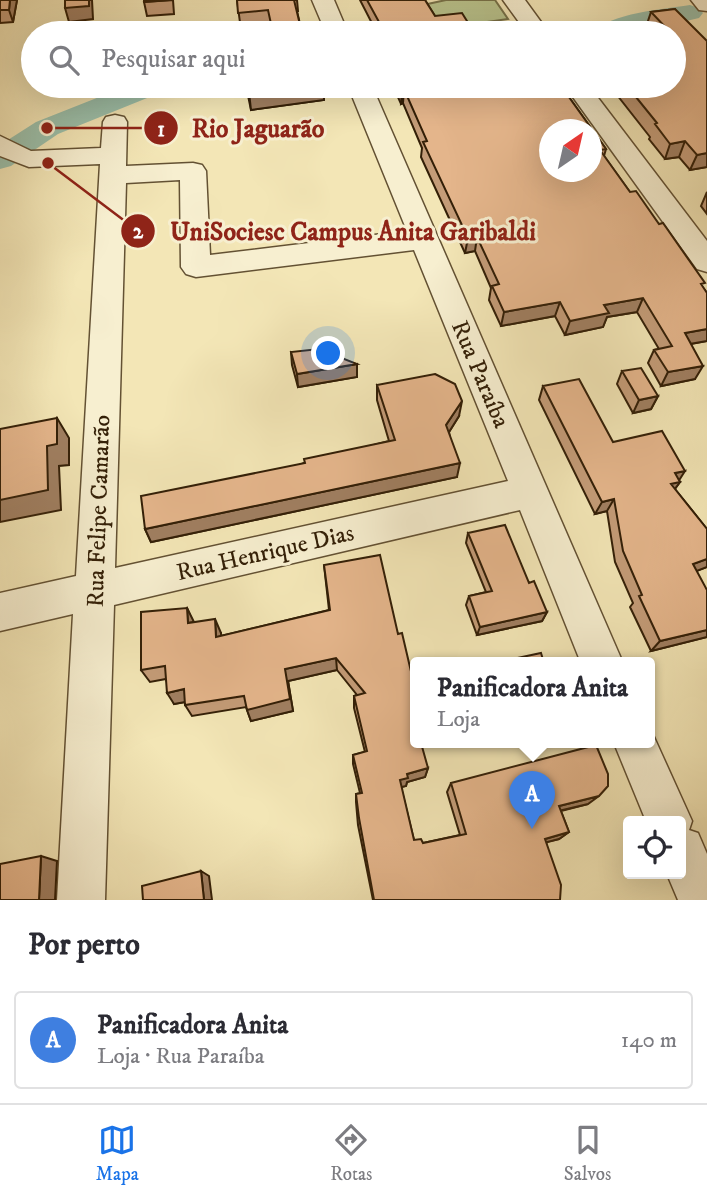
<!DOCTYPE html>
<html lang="pt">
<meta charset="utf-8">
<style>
:root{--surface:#fff;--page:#f7f7f7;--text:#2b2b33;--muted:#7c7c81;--line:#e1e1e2;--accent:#1a73e8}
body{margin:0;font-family:"IM FELL DW Pica",serif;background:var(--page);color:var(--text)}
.controls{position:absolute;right:21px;bottom:21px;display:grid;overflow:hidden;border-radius:7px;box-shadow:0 7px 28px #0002}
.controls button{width:63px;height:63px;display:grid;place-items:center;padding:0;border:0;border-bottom:2px solid var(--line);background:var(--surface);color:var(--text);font:35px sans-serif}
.compass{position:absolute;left:539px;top:119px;width:63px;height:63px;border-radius:50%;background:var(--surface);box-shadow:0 7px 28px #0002;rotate:34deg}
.you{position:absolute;left:329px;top:354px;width:24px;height:24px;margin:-18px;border:5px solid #fff;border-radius:50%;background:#1a73e8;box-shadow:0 0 0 10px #1a73e833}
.badge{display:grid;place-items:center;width:46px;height:46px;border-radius:50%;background:var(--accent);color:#fff;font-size:23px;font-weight:700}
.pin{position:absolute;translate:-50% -58px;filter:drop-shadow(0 2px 4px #0008)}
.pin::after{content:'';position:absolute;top:37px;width:24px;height:21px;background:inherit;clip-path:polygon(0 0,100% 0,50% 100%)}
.popup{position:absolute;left:410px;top:657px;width:245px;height:91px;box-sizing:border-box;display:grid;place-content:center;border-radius:7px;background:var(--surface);filter:drop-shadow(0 2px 5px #0005);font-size:23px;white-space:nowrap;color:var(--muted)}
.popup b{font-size:26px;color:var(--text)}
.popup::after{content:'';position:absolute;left:50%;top:100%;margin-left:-14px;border:14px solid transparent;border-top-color:var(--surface)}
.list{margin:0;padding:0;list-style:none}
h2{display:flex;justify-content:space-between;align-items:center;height:91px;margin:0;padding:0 28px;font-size:30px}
h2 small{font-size:23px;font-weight:400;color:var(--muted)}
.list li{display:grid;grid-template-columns:46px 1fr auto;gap:21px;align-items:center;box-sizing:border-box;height:98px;margin:0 14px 14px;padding:0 14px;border:2px solid var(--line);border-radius:7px}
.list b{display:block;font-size:26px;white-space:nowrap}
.list p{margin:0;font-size:23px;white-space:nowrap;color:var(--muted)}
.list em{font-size:23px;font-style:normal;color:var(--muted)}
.icon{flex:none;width:38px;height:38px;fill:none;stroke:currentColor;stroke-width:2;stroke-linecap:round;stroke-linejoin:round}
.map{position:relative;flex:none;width:707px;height:900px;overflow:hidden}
.search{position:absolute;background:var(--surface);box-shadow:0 7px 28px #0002;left:21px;right:21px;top:21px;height:77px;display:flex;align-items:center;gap:18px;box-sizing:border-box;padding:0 24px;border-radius:38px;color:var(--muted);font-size:26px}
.sheet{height:203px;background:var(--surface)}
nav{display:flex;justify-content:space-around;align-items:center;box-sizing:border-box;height:98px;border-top:2px solid var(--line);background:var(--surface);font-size:19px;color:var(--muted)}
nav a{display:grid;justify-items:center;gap:4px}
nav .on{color:var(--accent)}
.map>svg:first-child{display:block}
</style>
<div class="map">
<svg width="707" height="900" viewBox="0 0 707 900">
<rect width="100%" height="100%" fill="#f3e6b6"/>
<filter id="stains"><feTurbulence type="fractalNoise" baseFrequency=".00286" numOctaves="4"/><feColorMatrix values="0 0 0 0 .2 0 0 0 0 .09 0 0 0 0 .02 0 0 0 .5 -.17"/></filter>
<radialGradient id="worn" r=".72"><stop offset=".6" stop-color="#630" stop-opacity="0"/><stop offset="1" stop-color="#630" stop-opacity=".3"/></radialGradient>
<!-- green -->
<path fill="#bac58e" stroke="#76724a" stroke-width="2" d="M446 0H495L508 19 438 29 423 5Z"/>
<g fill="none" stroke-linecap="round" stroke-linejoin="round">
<!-- river -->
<path fill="#9bc0ab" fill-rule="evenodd" d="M690 5 699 8 703 13 699 18C667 26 626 34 594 33 607 13 667 9 690 5Z
M127 86H166L162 92 58 134 11 166 0 169V145L36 122Z"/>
<!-- minor casing -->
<g stroke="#635133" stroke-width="3">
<path id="minor" d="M312 0H334L348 33H326Z
M503 0H525L549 33H527Z
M691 0H707V11L699 10Z
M348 86H372L623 663H581L520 510 114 605 105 900H57L73 614 0 631V593L76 576 100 164 29 167 0 156V136L31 151 101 148 103 122 106 117 115 115 124 117 127 122 126 166 193 163 202 165 206 171 210 255 407 231ZM180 180 181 267 186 274 196 277 414 250 508 481 115 568 126 183Z
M565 86H589L707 241V272L697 269Z
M649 726 692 821 689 830 698 833 707 854V900H678L667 874H681V821H646L614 743H649Z"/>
</g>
<!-- minor -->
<use href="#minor" fill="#f7efd0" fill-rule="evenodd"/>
</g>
<!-- wall -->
<path fill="#c49c78" stroke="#331f07" stroke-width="2" d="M0 0H17L13 22 0 23Z
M173 0 174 14 147 16 144 2Z
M237 0H297L298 11H297L302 33H271L270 28 241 30Z
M360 0H425L435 16 476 31 524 33H377Z
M675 9 707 167 690 170 679 157 665 159 649 139 650 137 610 86H674V33H652L646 27 651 12Z
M246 86H323L324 100 251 110Z
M393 86H561L606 149 604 156 630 192 707 293V341L691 344 695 379 661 386 648 363 654 350 659 349 637 312 607 317 603 327 565 335 555 316 501 326 489 300 491 288 475 251 465 253 421 157 422 148 403 103 401 104Z
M707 192V214L701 206Z
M291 352 357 364V377L298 387 292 365Z
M622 371 658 396 651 409 633 413 617 384Z
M377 385 459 416 449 432 457 477 151 542 145 529 304 463 389 441 377 400Z
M543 386 613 442 679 480 680 482 675 489 707 529V567L696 571 707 637 651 651 630 607 633 603 615 562 607 511 595 514 539 400Z
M468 533 529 583 547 612 542 621 477 635 466 605 469 596 486 592 466 543Z
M324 565 428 768 425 777 407 782 406 786 401 787 414 840 423 843 460 835 447 792 451 783 588 804 561 811 569 832 559 839 546 842 560 900H373L358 825 356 802V794L360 793 353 764V755L365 752 354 708V696L357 695 337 670 288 681 293 711 251 721 246 707 192 716 185 705V702L174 704 166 679 150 682 141 670 187 608 193 622 221 633V636L329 610Z"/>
<!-- shaded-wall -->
<path fill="#a07f61" stroke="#331f07" stroke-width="2" d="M10 0H17L13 22 9 10Z
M89 0H92L93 19 69 22 65 8Z
M300 86H323L324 100 251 110 249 92Z
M402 89H404L403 103 401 104Z
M685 141 679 157 665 159 670 144Z
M707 153V167L690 170 697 155Z
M477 237 475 251 465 253 468 238Z
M643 298 637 312 607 317 603 327 565 335 570 321 604 305Z
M560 302 555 316 501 326 504 312Z
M707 329V341L678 346 685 333Z
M357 364V377L298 387 297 374Z
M703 366 695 379 661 386 668 372Z
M658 396 651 409 633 413 639 400Z
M462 401 459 416 444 440 446 425Z
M57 418 69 438V465L59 466 61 510 0 522V500L47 446Z
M460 463 457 477 151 542 145 529Z
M685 471 678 482H680L671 494 662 497 675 473Z
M614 499 607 511 595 514 602 502Z
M707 559V567L684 576 693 564Z
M187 608 194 622 188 623Z
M547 612 542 621 477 635 480 627Z
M215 619 221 633 222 651 216 637Z
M707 630V637L651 651 660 641Z
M336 658 337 670 288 681 293 711 251 721 247 710 285 669Z
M184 689 191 701 174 704 167 693Z
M428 768 425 777 407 782 406 786 398 788 400 780 407 774Z
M599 796 588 804 550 813 559 806Z
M569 832 559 839 536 845 545 839Z
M41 856 57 861 55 900H39Z
M201 871 209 876 212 900H204Z"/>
<!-- building -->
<path fill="#e4b58b" stroke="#331f07" stroke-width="2" fill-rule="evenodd" d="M0 0H10L9 10H0Z
M65 0H89V6L65 8Z
M144 0H171L144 2Z
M237 0H294L302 33H273L268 10 238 13Z
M367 0H425L435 16 462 13 472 29 476 31 519 25 524 33H385Z
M675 9 707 41V153L697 155 685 141 670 144 655 124 657 123 627 86H674V33H666H671L651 12Z
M248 86H300L249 92Z
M400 86H561L606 149 600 150 630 192 636 191 659 224 663 223 705 283 701 284 707 293V329L685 333 703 366 668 372 654 350 672 346 643 298 604 305 609 313 570 321 560 302 504 312 492 286 499 284 477 237 468 238 423 142 427 141 404 89H402ZM550 130H592V172H550Z
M319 349 357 364 297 374 291 352Z
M641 368 658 396 639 400 622 371Z
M435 374 455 384 462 401 446 425 460 463 145 529 141 496 305 463 304 459 395 440 377 385Z
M579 379 613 442 662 431 685 471 675 473 680 482 671 484 707 529V559L693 564 707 590V630L660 641 639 596 642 595 623 551 614 499 602 502 543 386Z
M57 418V444L47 446 48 490 0 500V429Z
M505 525 529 583 534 581 547 612 480 627 469 596 492 591 468 533Z
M380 555 398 634 402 633 413 680H415V713H412L415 722V743H421L428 768 407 774 408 778 400 780 414 840 421 839 423 843 466 834 451 783 596 745 608 774V786L599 796 559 806 569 832 545 839 561 885 560 900H374L359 818 356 794 362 793 353 755 367 751 354 696 365 693 336 658 285 669 290 699 247 710 244 696 185 705 184 689 167 693 165 666 141 670V612L187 608 188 623 215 619 216 637 330 610 324 565Z
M541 653 544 663H494Z
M41 856 39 900H0V864Z
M201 871 204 900H143L142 886Z"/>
<g text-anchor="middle" stroke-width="6" stroke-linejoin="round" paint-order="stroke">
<!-- street labels -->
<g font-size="24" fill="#331f07" stroke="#f7efd0">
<text transform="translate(481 374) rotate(67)" y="8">Rua Paraíba</text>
<text transform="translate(98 511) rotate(-88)" y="8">Rua Felipe Camarão</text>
<text transform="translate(265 552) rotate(-13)" y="8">Rua Henrique Dias</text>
</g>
</g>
<!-- callouts -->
<path fill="none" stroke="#8f2418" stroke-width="2.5" d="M47 128L161 128M48 163L138 231"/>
<g fill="#8f2418" stroke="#f7efd0" stroke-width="2.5">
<circle cx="47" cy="128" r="7"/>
<circle cx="48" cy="163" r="7"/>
<circle cx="161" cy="128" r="18"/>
<circle cx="138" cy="231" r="18"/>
</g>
<g font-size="21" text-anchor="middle" font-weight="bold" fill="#fff">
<text x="161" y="136">1</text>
<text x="138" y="238">2</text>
</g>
<g font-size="26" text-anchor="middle" font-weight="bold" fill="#8f2418" stroke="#f7efd0" stroke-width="6" stroke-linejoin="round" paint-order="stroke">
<text x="258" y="137">Rio Jaguarão</text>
<text x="353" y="240">UniSociesc Campus Anita Garibaldi</text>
</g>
<rect width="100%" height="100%" filter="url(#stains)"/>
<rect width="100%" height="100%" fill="url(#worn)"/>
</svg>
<div class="controls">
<button><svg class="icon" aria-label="locate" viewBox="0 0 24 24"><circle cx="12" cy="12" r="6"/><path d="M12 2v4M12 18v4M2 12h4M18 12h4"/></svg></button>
</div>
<svg class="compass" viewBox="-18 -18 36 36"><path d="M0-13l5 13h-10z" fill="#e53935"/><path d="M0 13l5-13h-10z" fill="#7c7c81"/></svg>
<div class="you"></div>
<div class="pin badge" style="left:532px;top:829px;background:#3f7fe0">A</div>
<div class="popup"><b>Panificadora Anita</b>Loja</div>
<div class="search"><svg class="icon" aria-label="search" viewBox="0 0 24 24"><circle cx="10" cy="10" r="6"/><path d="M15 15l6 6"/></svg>Pesquisar aqui</div>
</div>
<section class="sheet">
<h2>Por perto<small></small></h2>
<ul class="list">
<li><span class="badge" style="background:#3f7fe0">A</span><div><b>Panificadora Anita</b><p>Loja · Rua Paraíba</p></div><em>140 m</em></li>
</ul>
</section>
<nav>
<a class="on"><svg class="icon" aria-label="map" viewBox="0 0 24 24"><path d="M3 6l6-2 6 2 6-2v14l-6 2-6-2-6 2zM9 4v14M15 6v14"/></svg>Mapa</a>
<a><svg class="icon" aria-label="directions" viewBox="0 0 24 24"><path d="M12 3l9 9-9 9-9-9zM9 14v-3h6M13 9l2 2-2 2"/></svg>Rotas</a>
<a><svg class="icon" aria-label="saved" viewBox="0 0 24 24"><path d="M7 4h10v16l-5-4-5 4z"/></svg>Salvos</a>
</nav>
